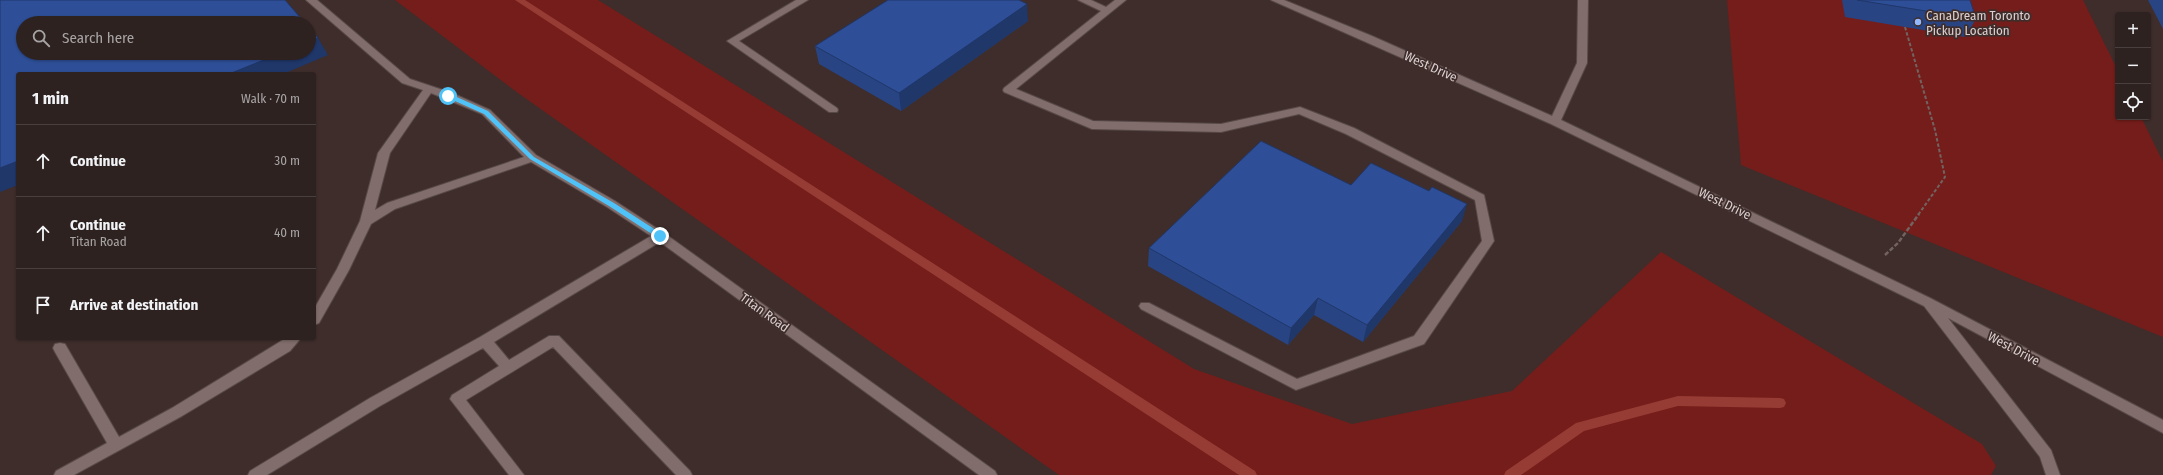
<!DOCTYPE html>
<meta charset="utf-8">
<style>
:root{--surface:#2e2220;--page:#362a29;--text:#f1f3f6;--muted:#a7a4a5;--line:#493f3e}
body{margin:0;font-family:"Fira Sans Condensed",sans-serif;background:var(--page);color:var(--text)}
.controls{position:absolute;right:12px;top:12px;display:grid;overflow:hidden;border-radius:4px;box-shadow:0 1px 3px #0004}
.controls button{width:36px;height:36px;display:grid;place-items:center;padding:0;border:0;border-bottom:1px solid var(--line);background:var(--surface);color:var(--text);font:20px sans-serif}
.stop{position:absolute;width:12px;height:12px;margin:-9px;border:3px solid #4fc3f7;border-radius:50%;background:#fff}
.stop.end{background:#4fc3f7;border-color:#fff;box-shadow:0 1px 4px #0008}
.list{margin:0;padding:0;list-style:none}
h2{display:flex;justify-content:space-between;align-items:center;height:52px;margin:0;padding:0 16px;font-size:17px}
h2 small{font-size:13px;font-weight:400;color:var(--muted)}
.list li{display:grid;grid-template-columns:26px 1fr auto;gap:12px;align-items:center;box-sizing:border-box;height:72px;padding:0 16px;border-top:1px solid var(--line)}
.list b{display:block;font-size:15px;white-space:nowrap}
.list p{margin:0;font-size:13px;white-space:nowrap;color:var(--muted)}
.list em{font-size:13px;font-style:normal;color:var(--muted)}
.icon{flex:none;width:22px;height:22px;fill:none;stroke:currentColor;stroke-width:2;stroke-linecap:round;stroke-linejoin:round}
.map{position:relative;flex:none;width:2163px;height:475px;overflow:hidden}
.search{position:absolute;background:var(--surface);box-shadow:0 1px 3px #0004;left:16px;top:16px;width:300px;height:44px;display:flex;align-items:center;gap:10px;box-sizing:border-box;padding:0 14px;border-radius:22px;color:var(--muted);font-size:15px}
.panel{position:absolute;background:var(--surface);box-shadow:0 1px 3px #0004;left:16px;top:72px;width:300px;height:268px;border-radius:4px}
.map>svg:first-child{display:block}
</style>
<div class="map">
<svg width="2163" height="475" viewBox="0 0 2163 475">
<rect width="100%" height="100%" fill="#3e2d2b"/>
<!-- green -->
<path fill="#751d1a" d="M395 0H598L1194 369 1352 424 1512 391 1661 252 1982 444 1996 466 1991 475H1059L518 93Z
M1727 0H2083L2118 71V117H2141L2163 162V337L1741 165Z"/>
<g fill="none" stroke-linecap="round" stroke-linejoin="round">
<!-- stream -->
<path fill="#973c35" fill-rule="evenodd" d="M515 0H525L1255 471 1257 475H1239Z
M1678 396 1780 398 1784 399 1786 403 1784 407 1780 408 1678 406 1584 431 1521 475H1504L1506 471 1576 423Z"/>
<!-- minor casing -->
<g stroke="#574948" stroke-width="2">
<path id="minor" d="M306 0H317L410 79 452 93 490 110 536 155 615 201 664 233 995 471 997 475H979L660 242 494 342 509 360 549 336H559L690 471 692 475H676L553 347 466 400 524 475H509L450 399 452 395 499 366 483 348 380 406 267 475H248L250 471 370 398 480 337 651 236 607 207 531 162 395 209 371 224 349 270 319 323 314 325V309L337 269 360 221 378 153 423 90 402 83ZM431 93 482 114 524 157 387 203 375 210 390 153Z
M796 0H808L739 41 837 108 838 110 837 112H829L727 41Z
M1078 0H1091L1106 7 1115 0H1126L1016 89 1093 121 1221 124 1300 107 1354 128 1484 195 1494 241 1424 344 1296 390 1141 309 1139 306 1141 303H1149L1297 379 1414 336 1482 241 1475 200 1346 134 1299 114 1221 132 1092 129 1004 92 1003 90 1004 88 1101 11Z
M1271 0H1284L1372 36 1552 116 1577 63 1578 0H1588L1587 63 1561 120 1930 298 2163 420V433L1948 318 2051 450 2060 475H2046L2040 457 1924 306 1551 124Z
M286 338H301L290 351 182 416 74 475H54L56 471 107 443 55 352 53 348 55 344 60 343 65 344 119 437 172 408Z"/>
</g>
<!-- path-far1 -->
<path stroke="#726361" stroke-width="2" stroke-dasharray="3.5 2" stroke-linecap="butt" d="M1905 27 1935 130 1945 177 1918 215"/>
<!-- path -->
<path stroke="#726361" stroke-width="2.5" stroke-dasharray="4.5 2" stroke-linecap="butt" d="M1885 255 1898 243 1919 214"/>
<!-- minor -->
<use href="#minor" fill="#816d6b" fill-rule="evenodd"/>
</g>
<!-- wall -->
<path fill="#284482" d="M1842 0H1970L1976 19 1965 37 1845 17Z
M2148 0H2163V29Z
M1028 21 901 111 819 64 815 46Z
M1351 185 1462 221 1363 342 1314 315 1288 345 1148 266 1149 248Z"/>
<!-- shaded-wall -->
<path fill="#20376a" d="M1027 4 1028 21 901 111 899 93Z
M318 38 328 55 283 74H229L281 53H309V41Z
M18 161V185L0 192V168Z
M1467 204 1462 221 1363 342 1367 325Z
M1318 298 1314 315 1288 345 1291 328Z"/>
<!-- building -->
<path fill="#2e4f97" stroke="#20376a" d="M0 0H285L305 23H23V53H281L229 74H18V161L0 168Z
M888 0H1019L1027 4 899 93 815 46Z
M1857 0H1970L1976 19Z
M309 27 318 38 309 41Z
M1261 141 1351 185 1371 163 1429 191 1432 187 1467 204 1367 325 1318 298 1291 328 1149 248Z"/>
<!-- route -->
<path fill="#4fc3f7" d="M446 94H450L488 111 534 157 614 203 662 234V238H658L609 206 530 159 484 114 446 97Z"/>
<!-- markers -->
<circle fill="#93b7fd" stroke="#3e2d2b" stroke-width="1.5" cx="1918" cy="22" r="4"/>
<g text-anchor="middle" stroke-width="3.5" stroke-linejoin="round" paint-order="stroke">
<!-- poi labels -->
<g font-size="13" fill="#dbd0cf" stroke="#3e2d2b" text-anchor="start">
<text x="1926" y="20">CanaDream Toronto<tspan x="1926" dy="15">Pickup Location</tspan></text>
</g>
<!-- street labels -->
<g font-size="13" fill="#dbd0cf" stroke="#3e2d2b">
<text transform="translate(1431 66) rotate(24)" y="5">West Drive</text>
<text transform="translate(1725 203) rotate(26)" y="5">West Drive</text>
<text transform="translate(765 312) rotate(36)" y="5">Titan Road</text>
<text transform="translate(2014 348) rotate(28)" y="5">West Drive</text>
</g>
</g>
</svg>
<div class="controls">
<button>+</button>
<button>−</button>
<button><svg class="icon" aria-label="locate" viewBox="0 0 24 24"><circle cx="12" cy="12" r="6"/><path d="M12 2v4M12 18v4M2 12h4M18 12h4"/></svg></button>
</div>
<div class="stop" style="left:448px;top:96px"></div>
<div class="stop end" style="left:660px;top:236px"></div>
<div class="search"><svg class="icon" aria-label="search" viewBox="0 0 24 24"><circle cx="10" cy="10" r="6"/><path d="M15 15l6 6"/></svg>Search here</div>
<section class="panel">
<h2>1 min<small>Walk · 70 m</small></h2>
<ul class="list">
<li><svg class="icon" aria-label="ahead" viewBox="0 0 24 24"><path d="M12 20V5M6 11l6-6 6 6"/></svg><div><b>Continue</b></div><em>30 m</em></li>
<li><svg class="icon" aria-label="ahead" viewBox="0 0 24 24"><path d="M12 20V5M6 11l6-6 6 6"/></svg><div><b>Continue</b><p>Titan Road</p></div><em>40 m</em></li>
<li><svg class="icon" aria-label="arrive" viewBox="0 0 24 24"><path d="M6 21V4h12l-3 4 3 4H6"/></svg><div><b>Arrive at destination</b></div></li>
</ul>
</section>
</div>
